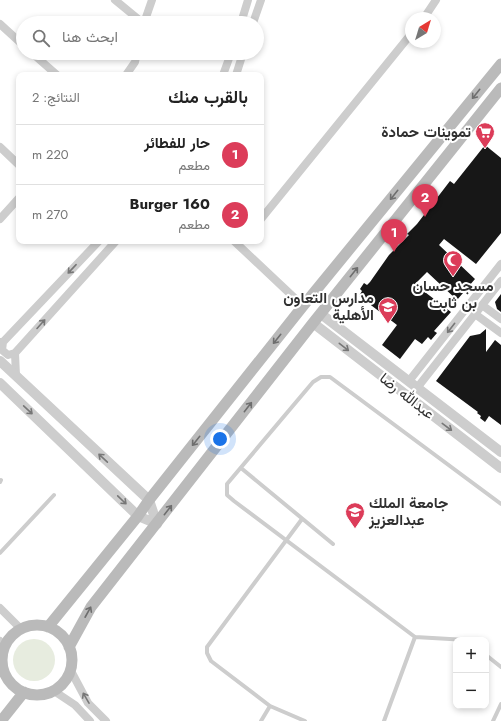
<!DOCTYPE html>
<html lang="ar">
<meta charset="utf-8">
<style>
:root{--surface:#fff;--page:#f6f6f6;--text:#222;--muted:#767676;--line:#e0e0e0;--accent:#dc3c59}
body{margin:0;font-family:Jost,Vazirmatn,sans-serif;background:var(--page);color:var(--text);direction:rtl}
.controls{position:absolute;right:12px;bottom:12px;display:grid;overflow:hidden;border-radius:8px;box-shadow:0 2px 6px #0003}
.controls button{width:36px;height:36px;display:grid;place-items:center;padding:0;border:0;border-bottom:1px solid var(--line);background:var(--surface);color:var(--text);font:20px sans-serif}
.compass{position:absolute;left:405px;top:12px;width:36px;height:36px;border-radius:50%;background:var(--surface);box-shadow:0 2px 6px #0003;rotate:38deg}
.you{position:absolute;left:220px;top:439px;width:14px;height:14px;margin:-10px;border:3px solid #fff;border-radius:50%;background:#1a73e8;box-shadow:0 0 0 6px #1a73e833}
.badge{display:grid;place-items:center;width:26px;height:26px;border-radius:50%;background:var(--accent);color:#fff;font-size:13px;font-weight:700}
.pin{position:absolute;translate:-50% -33px;filter:drop-shadow(0 1px 2px #0008)}
.pin::after{content:'';position:absolute;top:21px;width:14px;height:12px;background:inherit;clip-path:polygon(0 0,100% 0,50% 100%)}
.list{margin:0;padding:0;list-style:none}
h2{display:flex;justify-content:space-between;align-items:center;height:52px;margin:0;padding:0 16px;font-size:17px}
h2 small{font-size:13px;font-weight:400;color:var(--muted)}
.list li{display:grid;grid-template-columns:26px 1fr auto;gap:12px;align-items:center;box-sizing:border-box;height:60px;padding:0 16px;border-top:1px solid var(--line)}
.list b{display:block;font-size:15px;white-space:nowrap}
.list p{margin:0;font-size:13px;white-space:nowrap;color:var(--muted)}
.list em{font-size:13px;font-style:normal;color:var(--muted)}
.icon{flex:none;width:22px;height:22px;fill:none;stroke:currentColor;stroke-width:2;stroke-linecap:round;stroke-linejoin:round}
.map{position:relative;flex:none;width:501px;height:721px;overflow:hidden;direction:ltr}
.search{position:absolute;background:var(--surface);box-shadow:0 2px 6px #0003;left:16px;top:16px;width:248px;height:44px;display:flex;align-items:center;gap:10px;box-sizing:border-box;padding:0 14px;border-radius:22px;color:var(--muted);font-size:15px}
.panel{position:absolute;background:var(--surface);box-shadow:0 2px 6px #0003;left:16px;top:72px;width:248px;height:172px;border-radius:8px;direction:rtl}
.map>svg:first-child{display:block}
</style>
<div class="map">
<svg width="501" height="721" viewBox="0 0 501 721">
<rect width="100%" height="100%" fill="#fff"/>
<!-- green -->
<path fill="#e7ecdf" d="M13 660a21 21 0 1 1 42 0a21 21 0 1 1-42 0Z"/>
<!-- building -->
<path fill="#171717" d="M485 145 501 158V233L476 264 444 239 439 245 475 279 457 300 427 272 416 283 419 285 417 286 451 312 434 331 437 333 431 340 428 337 422 344 415 339 400 359 382 345 397 325 359 296 362 291 360 289 364 283 367 285 370 282 389 255 409 235 407 234 417 224 450 181 454 184Z
M501 294V312L497 309 495 302Z
M486 329V352L495 340 501 345V425L489 416 485 422 480 418 481 416 477 413 478 412 436 381 470 336 480 334Z"/>
<g fill="none" stroke-linecap="round" stroke-linejoin="round">
<!-- service -->
<path stroke="#cdcdcd" stroke-width="4" d="M241 468 333 544
M0 482 1 480
M302 519 207 647V653L211 661 270 706 305 721
M0 553 54 495
M467 640 415 637 234 501 227 495V484L313 382 321 377H330L501 504
M486 655 501 667
M261 721 270 706
M384 721 415 637
M493 721 501 704"/>
<!-- minor -->
<path stroke="#cdcdcd" stroke-width="8" d="M115 0 143 23
M424 18 436 0
M144 23 152 0
M241 23 248 0
M253 23 261 0
M0 24 23 45
M32 53 57 75
M126 75 135 62 137 53
M223 75 231 53
M236 75 243 53
M0 147 19 165
M0 219 19 198
M261 219 411 34
M234 241 303 306
M482 305 501 319
M475 314 501 333
M0 342H3L99 241
M3 342 2 350 8 355 15 353 116 241
M15 353 16 376
M409 381 501 264
M417 388 501 281
M0 608 21 629
M0 641 5 646
M71 671 88 703 106 721
M54 691 75 705 90 721"/>
<!-- tertiary -->
<path stroke="#cdcdcd" stroke-width="10" d="M321 314 501 452
M313 323 501 468
M0 361 149 500 157 524 138 516 0 383"/>
<!-- secondary -->
<path stroke="#bababa" stroke-width="11" d="M2 660a35 35 0 1 1 70 0a35 35 0 1 1-70 0Z
M48 627 138 516 149 500 303 306 501 64
M69 647 91 607 313 323 501 88
M1 721 24 692"/>
</g>
<!-- one-way arrows -->
<defs><path id="oneway-shaft" d="M-6 0H5M1.5-3L5.5 0L1.5 3" fill="none" stroke-width="1.6" stroke-linecap="round" stroke-linejoin="round"/></defs>
<g stroke="#6e6e6e">
<use href="#oneway-shaft" transform="translate(476 94) rotate(129)"/>
<use href="#oneway-shaft" transform="translate(394 195) rotate(129)"/>
<use href="#oneway-shaft" transform="translate(354 272) rotate(-51)"/>
<use href="#oneway-shaft" transform="translate(277 339) rotate(129)"/>
<use href="#oneway-shaft" transform="translate(248 407) rotate(-52)"/>
<use href="#oneway-shaft" transform="translate(196 441) rotate(129)"/>
<use href="#oneway-shaft" transform="translate(168 510) rotate(-52)"/>
<use href="#oneway-shaft" transform="translate(88 612) rotate(-61)"/>
</g>
<g stroke="#777">
<use href="#oneway-shaft" transform="translate(72 269) rotate(133)"/>
<use href="#oneway-shaft" transform="translate(41 324) rotate(-48)"/>
<use href="#oneway-shaft" transform="translate(451 328) rotate(128)"/>
<use href="#oneway-shaft" transform="translate(344 347) rotate(38)"/>
<use href="#oneway-shaft" transform="translate(28 410) rotate(43)"/>
<use href="#oneway-shaft" transform="translate(447 427) rotate(37)"/>
<use href="#oneway-shaft" transform="translate(103 458) rotate(-137)"/>
<use href="#oneway-shaft" transform="translate(122 500) rotate(44)"/>
<use href="#oneway-shaft" transform="translate(86 698) rotate(-120)"/>
</g>
<!-- icons -->
<defs>
<g id="supermarket-pin" transform="scale(1)"><path d="M0 17L-7.5 6A9.5 9.5 0 1 1 7.5 6Z" fill="#dc3c59" stroke="#fff"/><path d="M-6-5.5h2.5l.6 2H6L4.5 2H-2.5L-4.4-4H-6ZM-1.5 3.2a1.3 1.3 0 1 0 .1 0ZM3 3.2a1.3 1.3 0 1 0 .1 0Z" fill="#fff"/></g>
<g id="mosque-pin" transform="scale(1)"><path d="M0 17L-7.5 6A9.5 9.5 0 1 1 7.5 6Z" fill="#dc3c59" stroke="#fff"/><path d="M3.5-4.9A6 6 0 1 0 3.5 4.9A5 5 0 1 1 3.5-4.9Z" fill="#fff"/></g>
<g id="school-pin" transform="scale(1)"><path d="M0 17L-7.5 6A9.5 9.5 0 1 1 7.5 6Z" fill="#dc3c59" stroke="#fff"/><path d="M0-5L7-2L0 1L-7-2ZM-4 1L0 2.5L4 1V4Q0 6-4 4Z" fill="#fff"/></g>
<g id="university-pin" transform="scale(1)"><path d="M0 17L-7.5 6A9.5 9.5 0 1 1 7.5 6Z" fill="#dc3c59" stroke="#fff"/><path d="M0-5L7-2L0 1L-7-2ZM-4 1L0 2.5L4 1V4Q0 6-4 4Z" fill="#fff"/></g>
</defs>
<g fill-rule="evenodd">
<use href="#supermarket-pin" x="485" y="132"/>
<use href="#mosque-pin" x="453" y="260"/>
<use href="#school-pin" x="388" y="307"/>
<use href="#university-pin" x="355" y="512"/>
</g>
<g text-anchor="middle" stroke-width="4" stroke-linejoin="round" paint-order="stroke">
<!-- poi labels -->
<g font-size="15" font-weight="bold" fill="#303030" stroke="#fff" text-anchor="end">
<text x="471" y="137">تموينات حمادة</text>
<text x="453" y="291" text-anchor="middle">مسجد حسان<tspan x="453" dy="17">بن ثابت</tspan></text>
<text x="374" y="303">مدارس التعاون<tspan x="374" dy="17">الأهلية</tspan></text>
<text x="369" y="508" text-anchor="start">جامعة الملك<tspan x="369" dy="17">عبدالعزيز</tspan></text>
</g>
<!-- street labels -->
<g font-size="15" fill="#303030" stroke="#fff">
<text transform="translate(407 396) rotate(38)" y="5">عبدالله رضا</text>
</g>
</g>
</svg>
<div class="controls">
<button>+</button>
<button>−</button>
</div>
<svg class="compass" viewBox="-18 -18 36 36"><path d="M0-13l5 13h-10z" fill="#e53935"/><path d="M0 13l5-13h-10z" fill="#767676"/></svg>
<div class="you"></div>
<div class="pin badge" style="left:394px;top:252px">1</div>
<div class="pin badge" style="left:425px;top:217px">2</div>
<div class="search"><svg class="icon" aria-label="search" viewBox="0 0 24 24"><circle cx="10" cy="10" r="6"/><path d="M15 15l6 6"/></svg>ابحث هنا</div>
<section class="panel">
<h2>بالقرب منك<small>النتائج: 2</small></h2>
<ul class="list">
<li><span class="badge">1</span><div><b>حار للفطائر</b><p>مطعم</p></div><em>220 m</em></li>
<li><span class="badge">2</span><div><b>160 Burger</b><p>مطعم</p></div><em>270 m</em></li>
</ul>
</section>
</div>
